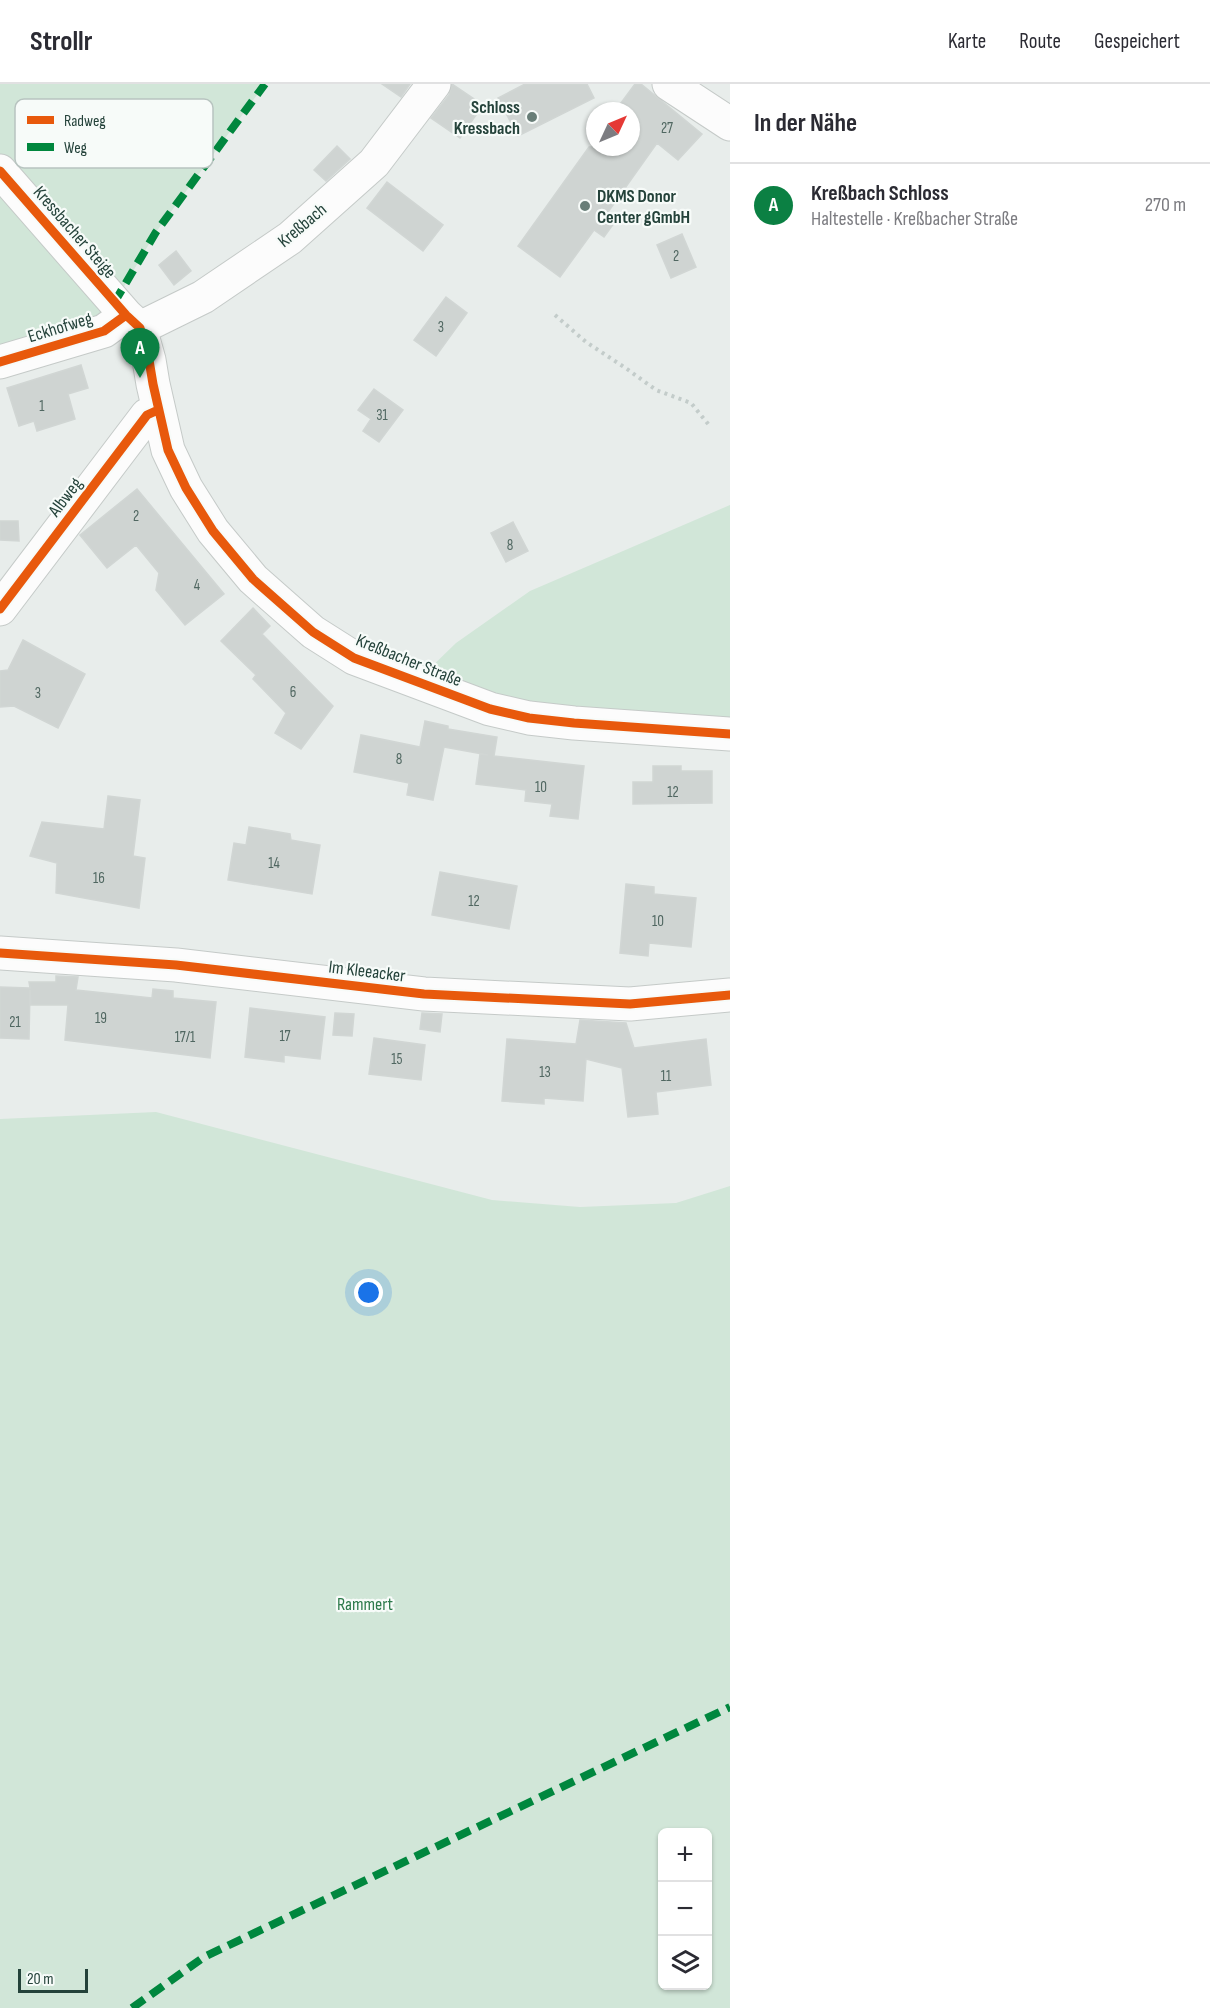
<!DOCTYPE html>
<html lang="de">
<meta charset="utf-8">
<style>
:root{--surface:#fff;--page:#f7f7f7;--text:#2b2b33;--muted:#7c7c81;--line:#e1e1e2;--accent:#0b8043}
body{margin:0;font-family:"Sofia Sans Condensed",sans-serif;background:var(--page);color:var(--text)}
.controls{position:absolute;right:18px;bottom:18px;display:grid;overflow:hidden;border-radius:9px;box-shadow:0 2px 4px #0004}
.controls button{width:54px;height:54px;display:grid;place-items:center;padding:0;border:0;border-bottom:2px solid var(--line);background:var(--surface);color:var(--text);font:30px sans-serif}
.compass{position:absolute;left:586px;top:18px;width:54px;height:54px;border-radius:50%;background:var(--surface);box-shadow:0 2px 4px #0004;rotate:46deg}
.scale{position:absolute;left:18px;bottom:15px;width:70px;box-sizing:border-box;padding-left:6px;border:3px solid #24423a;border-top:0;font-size:16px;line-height:21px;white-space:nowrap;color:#24423a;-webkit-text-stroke:4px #f7fbf9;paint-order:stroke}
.you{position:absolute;left:369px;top:1209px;width:21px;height:21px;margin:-15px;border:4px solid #fff;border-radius:50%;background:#1a73e8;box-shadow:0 0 0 9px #1a73e833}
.badge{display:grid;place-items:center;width:39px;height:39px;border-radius:50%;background:var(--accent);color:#fff;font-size:20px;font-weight:700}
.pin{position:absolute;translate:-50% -50px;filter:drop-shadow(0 2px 3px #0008)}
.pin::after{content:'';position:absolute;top:32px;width:21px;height:18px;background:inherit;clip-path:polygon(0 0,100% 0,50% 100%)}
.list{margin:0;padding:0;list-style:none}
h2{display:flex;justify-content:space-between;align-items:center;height:78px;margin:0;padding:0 24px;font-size:26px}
h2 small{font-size:20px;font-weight:400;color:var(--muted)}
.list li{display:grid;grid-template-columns:39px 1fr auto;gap:18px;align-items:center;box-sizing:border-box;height:84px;padding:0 24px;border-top:2px solid var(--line)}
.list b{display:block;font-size:22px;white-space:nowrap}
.list p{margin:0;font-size:20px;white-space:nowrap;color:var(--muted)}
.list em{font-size:20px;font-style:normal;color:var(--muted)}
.icon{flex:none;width:33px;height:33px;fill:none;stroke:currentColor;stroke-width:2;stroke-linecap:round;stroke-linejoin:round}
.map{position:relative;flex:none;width:730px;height:1924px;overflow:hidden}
header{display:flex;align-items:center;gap:36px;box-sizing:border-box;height:84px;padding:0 30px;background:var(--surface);border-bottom:2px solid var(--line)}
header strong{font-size:28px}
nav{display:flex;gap:33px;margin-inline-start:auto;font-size:21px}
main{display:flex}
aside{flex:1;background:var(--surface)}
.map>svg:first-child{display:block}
</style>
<header>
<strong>Strollr</strong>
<nav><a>Karte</a><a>Route</a><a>Gespeichert</a></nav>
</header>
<main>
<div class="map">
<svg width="730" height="1924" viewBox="0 0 730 1924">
<rect width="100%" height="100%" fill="#e8edeb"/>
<!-- green -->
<path fill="#d1e6d8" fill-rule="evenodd" d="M0 0H265L156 148 115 218 126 231 0 278Z
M730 421V640L596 634 420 594 456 559 530 507Z
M156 1028 492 1116 580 1123 676 1119 730 1102V1924H0V1035ZM662 1748H708V1902H662Z"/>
<!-- building -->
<path fill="#cfd4d2" stroke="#d1d6d4" stroke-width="1.5" d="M382 0H410L401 13Z
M452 0 483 21 460 54 431 34 449 11Z
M525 0H587L594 14 518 52 498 14Z
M635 0H641L702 50 678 76 657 59 608 128 617 135 604 153 594 146 560 193 518 162 589 63H631V27H615Z
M337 62 350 75 326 97 314 86Z
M387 98 443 141 423 167 367 124Z
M682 150 696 183 671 194 657 161Z
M176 167 191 187 174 201 159 181Z
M446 213 467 229 436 272 414 256Z
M81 281 88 304 68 310 75 335 37 347 34 337 19 342 7 304Z
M374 305 403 326 379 358 363 347 371 335 358 326Z
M137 405 224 510 185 541 156 506 159 489 136 461 107 484 80 451Z
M0 437H18L19 457 0 456Z
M513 438 528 467 506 478 491 449Z
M253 524 270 542 262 550 333 622 301 665 275 649 286 629 253 595 256 591 221 557Z
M23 556 85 590 58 644 14 622 0 623V587L8 586Z
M425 637 448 642V645L497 653 494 672 584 682 578 735 550 732 552 720 525 717 526 706 476 700 480 670 488 671 444 663 433 716 407 711 409 699 354 688 361 651 420 663Z
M653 682H681V687H712V719L633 720V698H653Z
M108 712 140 716 133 772 145 774 139 824 56 809 57 779 30 772 42 738 104 745Z
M249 743 290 750 291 756 320 761 312 810 228 796 234 759 246 761Z
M440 788 517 802 509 845 432 831Z
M626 800 654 803V810L696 814 691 863 649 859 648 872 620 869Z
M56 892 78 893 76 906 152 914 153 905 173 907V914L216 918 210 974 65 956 68 921H31L30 906 29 955 0 954V903L30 904 29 898H56Z
M250 924 325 933 320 975 284 971V978L245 973Z
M335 929 354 930 352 952 333 951Z
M422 929 442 930 440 948 420 945Z
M580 936 626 939 634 964 706 955 711 1001 656 1008 658 1030 628 1033 622 984 586 975 583 1017 544 1014V1020L502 1017 507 955 576 960Z
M374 954 425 961 421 996 369 990Z"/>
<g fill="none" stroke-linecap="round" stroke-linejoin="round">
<!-- minor casing -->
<g stroke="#c5cac8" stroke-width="35">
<path id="minor" d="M669 0 730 40
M0 87 126 231 140 244 149 276 153 300 168 366 186 404 213 447 253 495 313 548 354 574 490 625 529 634 574 639 730 650
M140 244 203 213 290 154 374 79 434 0
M0 278 104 247 126 231
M0 525 147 331 158 326
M0 869 176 881 424 910 630 920 730 911"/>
</g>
<!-- path -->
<path stroke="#c3ccca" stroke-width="4" stroke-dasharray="3 4.5" stroke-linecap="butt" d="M555 231 586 258 627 285 656 306 691 319 709 341"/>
<!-- minor -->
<use href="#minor" stroke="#fcfcfc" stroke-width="33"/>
<!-- quiet -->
<path stroke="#00873e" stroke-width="8" stroke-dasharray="15 8" stroke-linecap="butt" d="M114 219 156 148 265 0
M132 1924 204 1873 730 1623"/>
<!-- cycleway casing -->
<g stroke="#f7fbf9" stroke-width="13">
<path id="cycleway" d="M0 87 126 231 140 244 149 276 153 300 168 366 186 404 213 447 253 495 313 548 354 574 490 625 529 634 574 639 730 650
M0 278 104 247 126 231
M0 525 147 331 158 326
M0 869 176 881 424 910 630 920 730 911"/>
</g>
<!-- cycleway -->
<use href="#cycleway" stroke="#e8590c" stroke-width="9"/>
</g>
<!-- markers -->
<g fill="#697e78" stroke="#f7fbf9" stroke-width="2">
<circle cx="532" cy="33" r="6"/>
<circle cx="585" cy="122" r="6"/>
</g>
<g text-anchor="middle" stroke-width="4.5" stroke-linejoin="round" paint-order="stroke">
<!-- number labels -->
<g font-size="15" fill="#506761">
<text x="667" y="49">27</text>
<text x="676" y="177">2</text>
<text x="441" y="248">3</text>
<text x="42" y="327">1</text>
<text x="382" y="336">31</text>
<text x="136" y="437">2</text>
<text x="510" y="466">8</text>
<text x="197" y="506">4</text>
<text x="293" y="613">6</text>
<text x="38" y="614">3</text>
<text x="399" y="680">8</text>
<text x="541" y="708">10</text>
<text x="673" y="713">12</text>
<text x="274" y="784">14</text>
<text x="99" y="799">16</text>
<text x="474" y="822">12</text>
<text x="658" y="842">10</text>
<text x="101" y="939">19</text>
<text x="15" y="943">21</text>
<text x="285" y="957">17</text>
<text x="185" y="958">17/1</text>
<text x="397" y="980">15</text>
<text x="545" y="993">13</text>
<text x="666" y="997">11</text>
</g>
<!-- poi labels -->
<g font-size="18" font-weight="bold" fill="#24423a" stroke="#f7fbf9" text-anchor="end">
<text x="520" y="29">Schloss<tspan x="520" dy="21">Kressbach</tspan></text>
<text x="597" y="118" text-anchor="start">DKMS Donor<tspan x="597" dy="21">Center gGmbH</tspan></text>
</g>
<!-- street labels -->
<g font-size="18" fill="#24423a" stroke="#f7fbf9">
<text transform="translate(302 141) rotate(-40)" y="6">Kreßbach</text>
<text transform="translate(75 148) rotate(49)" y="6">Kressbacher Steige</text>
<text transform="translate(60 243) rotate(-17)" y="6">Eckhofweg</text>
<text transform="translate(65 413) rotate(-53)" y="6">Albweg</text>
<text transform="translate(409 576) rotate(22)" y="6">Kreßbacher Straße</text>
<text transform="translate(367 887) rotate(7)" y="6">Im Kleeacker</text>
</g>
<!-- park labels -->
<g font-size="18" fill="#2d7a4b" stroke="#f7fbf9">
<text x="365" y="1526">Rammert</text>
</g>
</g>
<!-- legend -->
<rect x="15" y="15" width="198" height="69" rx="9" fill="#f7fbf9" stroke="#b8c4c0" stroke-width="1.5"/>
<rect x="27" y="32" width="27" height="8" fill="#e8590c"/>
<rect x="27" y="59" width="27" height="8" fill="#00873e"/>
<g font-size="16" fill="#24423a">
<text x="64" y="42">Radweg</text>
<text x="64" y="69">Weg</text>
</g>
</svg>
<div class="controls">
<button>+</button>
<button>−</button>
<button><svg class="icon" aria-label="layers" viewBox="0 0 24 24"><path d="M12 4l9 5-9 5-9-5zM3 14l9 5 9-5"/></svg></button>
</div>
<svg class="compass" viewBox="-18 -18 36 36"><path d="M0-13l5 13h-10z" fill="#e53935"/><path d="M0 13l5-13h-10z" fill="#7c7c81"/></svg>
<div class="scale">20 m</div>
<div class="you"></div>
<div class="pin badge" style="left:140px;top:294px">A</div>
</div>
<aside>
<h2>In der Nähe<small></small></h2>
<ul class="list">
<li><span class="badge">A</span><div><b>Kreßbach Schloss</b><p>Haltestelle · Kreßbacher Straße</p></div><em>270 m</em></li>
</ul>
</aside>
</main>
